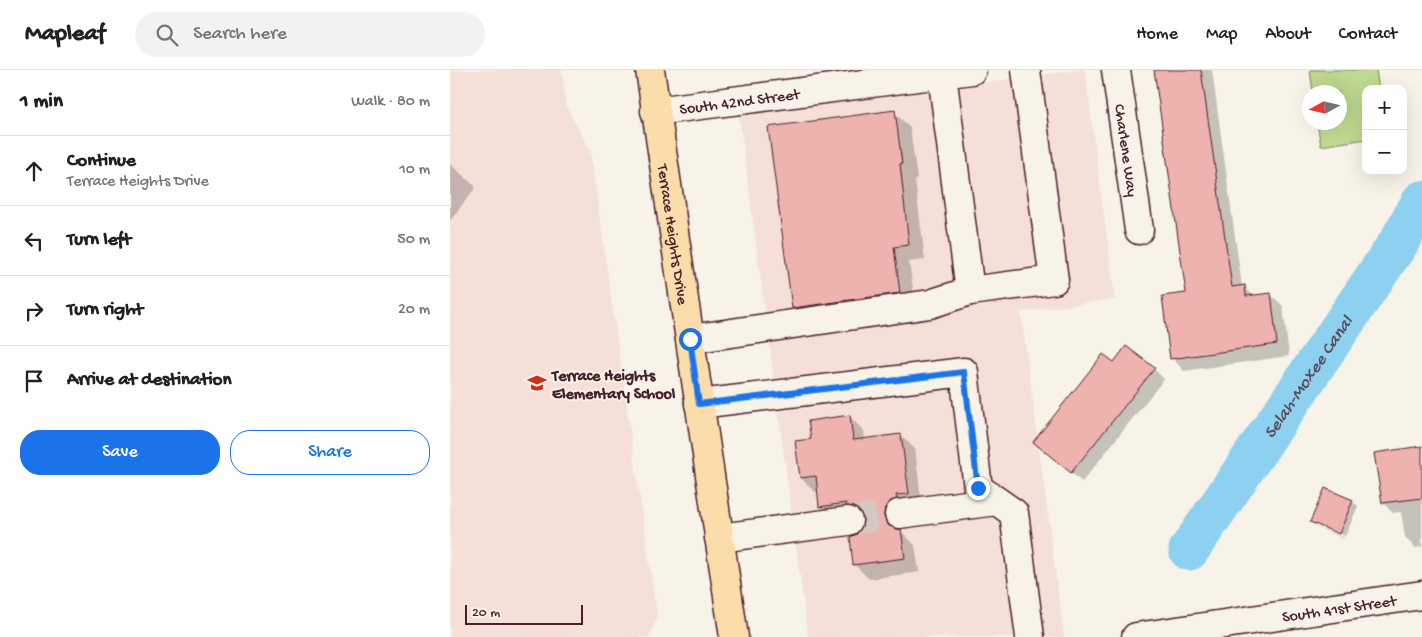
<!DOCTYPE html>
<meta charset="utf-8">
<style>
:root{--surface:#fff;--page:#f2f2f2;--text:#202124;--muted:#757577;--line:#e0e0e0;--accent:#1a73e8}
body{margin:0;font-family:"Gochi Hand",sans-serif;background:var(--page);color:var(--text)}
.controls{position:absolute;right:15px;top:15px;display:grid;overflow:hidden;border-radius:10px;box-shadow:0 5px 20px #0002}
.controls button{width:45px;height:45px;display:grid;place-items:center;padding:0;border:0;border-bottom:1px solid var(--line);background:var(--surface);color:var(--text);font:25px sans-serif}
.compass{position:absolute;left:852px;top:15px;width:45px;height:45px;border-radius:50%;background:var(--surface);box-shadow:0 5px 20px #0002;rotate:262deg}
.scale{position:absolute;left:15px;bottom:12px;width:118px;box-sizing:border-box;padding-left:5px;border:2px solid #4a1f2b;border-top:0;font-size:14px;line-height:18px;white-space:nowrap;color:#4a1f2b;-webkit-text-stroke:4px #f7f3e8;paint-order:stroke}
.stop{position:absolute;width:15px;height:15px;margin:-11px;border:4px solid #1a73e8;border-radius:50%;background:#fff}
.stop.end{background:#1a73e8;border-color:#fff;box-shadow:0 1px 5px #0008}
.list{margin:0;padding:0;list-style:none}
h2{display:flex;justify-content:space-between;align-items:center;height:65px;margin:0;padding:0 20px;font-size:21px}
h2 small{font-size:16px;font-weight:400;color:var(--muted)}
.list li{display:grid;grid-template-columns:32px 1fr auto;gap:15px;align-items:center;box-sizing:border-box;height:70px;padding:0 20px;border-top:1px solid var(--line)}
.list b{display:block;font-size:19px;white-space:nowrap}
.list p{margin:0;font-size:16px;white-space:nowrap;color:var(--muted)}
.list em{font-size:16px;font-style:normal;color:var(--muted)}
.actions{display:flex;gap:10px;padding:15px 20px}
.actions a{flex:1;padding:11px 0;border:1px solid var(--accent);border-radius:20px;text-align:center;font-size:18px;color:var(--accent)}
.actions .main{background:var(--accent);color:#fff}
.icon{flex:none;width:28px;height:28px;fill:none;stroke:currentColor;stroke-width:2;stroke-linecap:round;stroke-linejoin:round}
.map{position:relative;flex:none;width:972px;height:567px;overflow:hidden}
header{display:flex;align-items:center;gap:30px;box-sizing:border-box;height:70px;padding:0 25px;background:var(--surface);border-bottom:1px solid var(--line)}
header strong{font-size:24px}
nav{display:flex;gap:28px;margin-inline-start:auto;font-size:18px}
.search{width:350px;height:45px;background:var(--page);display:flex;align-items:center;gap:12px;box-sizing:border-box;padding:0 18px;border-radius:28px;color:var(--muted);font-size:19px}
main{display:flex}
aside{flex:1;background:var(--surface)}
.map>svg:first-child{display:block}
</style>
<header>
<strong>Mapleaf</strong>
<div class="search"><svg class="icon" aria-label="search" viewBox="0 0 24 24"><circle cx="10" cy="10" r="6"/><path d="M15 15l6 6"/></svg>Search here</div>
<nav><a>Home</a><a>Map</a><a>About</a><a>Contact</a></nav>
</header>
<main>
<aside>
<h2>1 min<small>Walk · 80 m</small></h2>
<ul class="list">
<li><svg class="icon" aria-label="ahead" viewBox="0 0 24 24"><path d="M12 20V5M6 11l6-6 6 6"/></svg><div><b>Continue</b><p>Terrace Heights Drive</p></div><em>10 m</em></li>
<li><svg class="icon" aria-label="left" viewBox="0 0 24 24"><path d="M17 20v-9H6M10 6l-5 5 5 5"/></svg><div><b>Turn left</b></div><em>50 m</em></li>
<li><svg class="icon" aria-label="right" viewBox="0 0 24 24"><path d="M7 20v-9h11M14 6l5 5-5 5"/></svg><div><b>Turn right</b></div><em>20 m</em></li>
<li><svg class="icon" aria-label="arrive" viewBox="0 0 24 24"><path d="M6 21V4h12l-3 4 3 4H6"/></svg><div><b>Arrive at destination</b></div></li>
</ul>
<div class="actions"><a class="main">Save</a><a>Share</a></div>
</aside>
<div class="map">
<svg width="972" height="567" viewBox="0 0 972 567">
<rect width="100%" height="100%" fill="#f7f3e8"/>
<filter id="ink" filterUnits="userSpaceOnUse"><feTurbulence type="fractalNoise" baseFrequency=".02" numOctaves="2"/><feDisplacementMap in="SourceGraphic" scale="10" xChannelSelector="R" yChannelSelector="G"/><feConvolveMatrix kernelMatrix="1 2 1 2 8 2 1 2 1" color-interpolation-filters="sRGB"/></filter>
<g filter="url(#ink)">
<!-- built -->
<path fill="#f4e0d7" d="M0 0H112L116 36 140 80 207 547 199 567H0Z
M629 0H635L665 229 571 242 614 567H358L289 45Z"/>
<!-- green -->
<path fill="#bfda91" stroke="#847c5e" d="M860 0H926L929 19H916V69L871 76 867 53 889 52V22H863Z"/>
<!-- shadow -->
<path fill="#0003" fill-rule="evenodd" d="M706 0H762L792 217H794L804 226 820 224 833 236 839 286 734 301 722 288 737 224Z
M444 42 460 58 467 109 465 110 475 190 459 192 466 238 360 254 343 238Z
M0 94 26 117 0 151Z
M664 294 704 299 714 309 632 412 585 372Z
M400 347 414 361 415 370 451 365 465 379 472 437 448 452 447 460 451 461 465 475 469 502 419 509 405 495 408 465 413 458 415 450 385 451 371 437 369 421 365 422 351 408 362 370Z
M972 377V477L965 478 955 467 951 442 943 443 933 433Z
M902 431 908 436 894 469 867 457 861 452ZM866 453 895 466 894 468 866 456Z"/>
<g fill="none" stroke-linecap="round" stroke-linejoin="round">
<!-- canal -->
<path stroke="#8dd0ef" stroke-width="41" id="s1" d="M739 480 949 172 972 131"/>
</g>
<!-- building -->
<path fill="#eeb2af" stroke="#4a1f2b" d="M704 0H751L782 217 795 215 796 226 821 223 827 274 720 289 712 226 736 223Z
M445 40 452 94H450L459 175 444 177 450 223 342 238 318 57Z
M676 276 705 298 621 403 583 372 653 284 664 292Z
M400 345 403 370 451 364 459 424 446 425 447 429 440 431 435 438 434 446 437 454 444 459H451L455 488 403 495 400 467 407 464 412 457 413 449 411 442 404 437 396 436V433L369 437 366 406 350 408 345 371 361 369 358 351Z
M972 376V428L932 433 924 383Z
M875 418 903 430 889 464 860 452Z"/>
<g fill="none" stroke-linecap="round" stroke-linejoin="round">
<!-- minor-tunnel -->
<path stroke="#d4c9c2" stroke-width="28" stroke-dasharray="28 14" stroke-linecap="butt" d="M398 451 449 444"/>
<!-- minor casing -->
<g stroke="#4a1f2b" stroke-width="31">
<g id="minor">
<path id="s2" d="M666 0 689 160"/>
<path d="M492 4 520 221 604 210 576 0"/>
<path id="s3" d="M205 41 522 0"/>
<path d="M240 269 480 234 520 221"/>
<path d="M249 334 514 302 528 418 564 443 580 567"/>
<path d="M449 444 546 431"/>
<path d="M269 468 398 451"/>
<path id="s4" d="M686 567 972 525"/>
</g>
</g>
<!-- major casing -->
<g stroke="#4a1f2b" stroke-width="31">
<g id="major">
<path id="s5" d="M200 0 284 567"/>
</g>
</g>
<!-- minor -->
<use href="#minor" stroke="#f7f3e8" stroke-width="28"/>
<!-- major -->
<use href="#major" stroke="#fbddab" stroke-width="28"/>
</g>
</g>
<g fill="none" stroke-linecap="round" stroke-linejoin="round" filter="url(#ink)">
<!-- route -->
<path stroke="#1a73e8" stroke-width="6" d="M240 269 249 334 514 302 528 418"/>
</g>
<!-- icons -->
<defs>
<g id="school-bare" transform="scale(1.5)"><path d="M0-5L7-2L0 1L-7-2ZM-4 1L0 2.5L4 1V4Q0 6-4 4Z" fill="#c8321e" stroke="#f7f3e8" stroke-width="2.5" paint-order="stroke"/></g>
</defs>
<g fill-rule="evenodd">
<use href="#school-bare" x="87" y="313"/>
</g>
<g text-anchor="middle" stroke-width="4" stroke-linejoin="round" paint-order="stroke">
<!-- street labels -->
<g font-size="16" fill="#4a1f2b" stroke="#f7f3e8">
<text dy="6" stroke="none"><textPath href="#s3" startOffset="85">South 42nd Street</textPath></text>
<text dy="6" stroke="none"><textPath href="#s2" startOffset="81">Charlene Way</textPath></text>
<text dy="6" stroke="none"><textPath href="#s5" startOffset="166">Terrace Heights Drive</textPath></text>
<text dy="6" stroke="none"><textPath href="#s4" startOffset="205">South 41st Street</textPath></text>
</g>
<!-- poi labels -->
<g font-size="16" font-weight="bold" fill="#4a1f2b" stroke="#f7f3e8" text-anchor="start">
<text x="102" y="310">Terrace Heights<tspan x="102" dy="18">Elementary School</tspan></text>
</g>
<!-- water labels -->
<g font-size="18" font-style="italic" fill="#5b4b5c" stroke="#f7f3e8">
<text dy="6" stroke="none"><textPath href="#s1" startOffset="210">Selah-Moxee Canal</textPath></text>
</g>
</g>
</svg>
<div class="controls">
<button>+</button>
<button>−</button>
</div>
<svg class="compass" viewBox="-18 -18 36 36"><path d="M0-13l5 13h-10z" fill="#e53935"/><path d="M0 13l5-13h-10z" fill="#757577"/></svg>
<div class="scale">20 m</div>
<div class="stop" style="left:240px;top:269px"></div>
<div class="stop end" style="left:528px;top:418px"></div>
</div>
</main>
